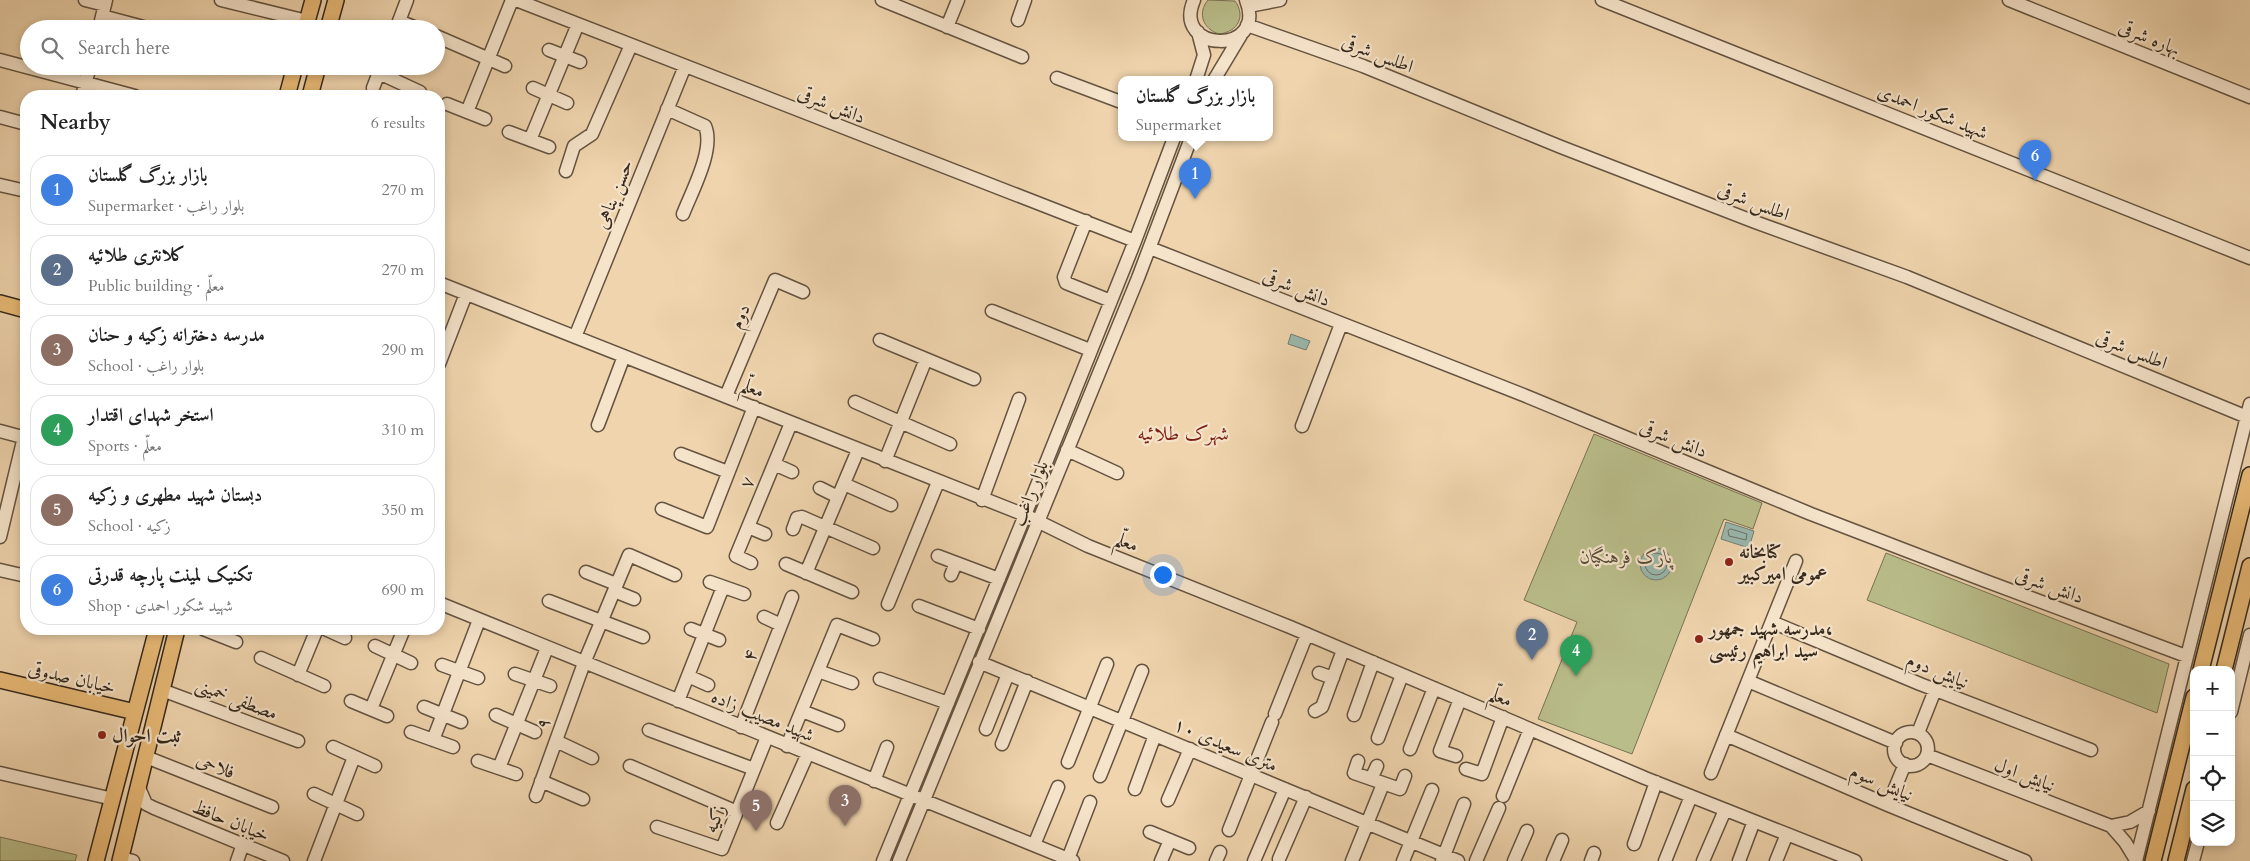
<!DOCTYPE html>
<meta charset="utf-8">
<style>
:root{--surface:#fff;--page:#f2f2f2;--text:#222;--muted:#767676;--line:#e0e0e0;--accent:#8f2418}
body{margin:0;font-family:Cardo,Amiri,serif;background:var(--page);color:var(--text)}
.controls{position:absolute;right:15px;bottom:15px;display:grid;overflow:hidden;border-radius:10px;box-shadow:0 2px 8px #0003}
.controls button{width:45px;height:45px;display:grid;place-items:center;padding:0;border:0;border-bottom:1px solid var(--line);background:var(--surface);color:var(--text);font:25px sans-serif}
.you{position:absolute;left:1162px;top:574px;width:18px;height:18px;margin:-12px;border:4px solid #fff;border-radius:50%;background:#1a73e8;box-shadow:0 0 0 8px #1a73e833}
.badge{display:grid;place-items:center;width:32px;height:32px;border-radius:50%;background:var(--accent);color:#fff;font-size:16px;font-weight:700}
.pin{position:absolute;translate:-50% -41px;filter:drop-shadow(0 1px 2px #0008)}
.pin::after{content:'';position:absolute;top:26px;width:18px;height:15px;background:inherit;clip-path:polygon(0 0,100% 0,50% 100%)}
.popup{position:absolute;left:1118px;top:76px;width:155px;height:65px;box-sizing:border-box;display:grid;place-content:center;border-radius:10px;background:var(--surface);filter:drop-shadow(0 1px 4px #0005);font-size:16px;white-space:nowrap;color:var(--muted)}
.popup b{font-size:19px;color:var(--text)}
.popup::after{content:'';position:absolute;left:50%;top:100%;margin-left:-10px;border:10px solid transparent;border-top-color:var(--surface)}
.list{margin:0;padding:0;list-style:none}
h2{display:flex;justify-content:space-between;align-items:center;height:65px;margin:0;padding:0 20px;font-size:21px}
h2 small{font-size:16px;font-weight:400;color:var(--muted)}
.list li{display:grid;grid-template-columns:32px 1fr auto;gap:15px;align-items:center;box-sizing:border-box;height:70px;margin:0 10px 10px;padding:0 10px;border:1px solid var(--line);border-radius:20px}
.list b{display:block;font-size:19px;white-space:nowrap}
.list p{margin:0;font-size:16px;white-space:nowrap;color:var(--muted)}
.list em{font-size:16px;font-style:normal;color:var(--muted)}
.icon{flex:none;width:28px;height:28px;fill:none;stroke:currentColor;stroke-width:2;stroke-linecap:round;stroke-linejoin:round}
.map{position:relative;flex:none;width:2250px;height:861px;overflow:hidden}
.search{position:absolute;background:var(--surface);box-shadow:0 2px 8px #0003;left:20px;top:20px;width:425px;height:55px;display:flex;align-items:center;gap:12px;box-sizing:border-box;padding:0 18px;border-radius:28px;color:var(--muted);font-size:19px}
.panel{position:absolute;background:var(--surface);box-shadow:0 2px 8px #0003;left:20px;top:90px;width:425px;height:545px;border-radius:20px}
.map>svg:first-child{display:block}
</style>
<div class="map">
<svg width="2250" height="861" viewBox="0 0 2250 861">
<rect width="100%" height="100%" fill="#efd4ad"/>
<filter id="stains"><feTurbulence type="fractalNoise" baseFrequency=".004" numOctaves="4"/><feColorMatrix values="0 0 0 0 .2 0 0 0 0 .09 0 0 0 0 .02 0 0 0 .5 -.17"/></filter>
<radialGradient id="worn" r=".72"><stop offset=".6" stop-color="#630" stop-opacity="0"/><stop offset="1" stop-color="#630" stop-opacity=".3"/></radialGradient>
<!-- green -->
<path fill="#b9bd8a" stroke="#777253" d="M1208 0 1235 1C1246 16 1238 32 1219 34 1203 29 1197 13 1208 0Z
M1594 434 1762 503 1753 529 1724 519 1632 754 1538 719 1577 622 1524 600Z
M1886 553 2169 664 2157 713 1867 600Z
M0 837 77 855 75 861H0Z"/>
<!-- water -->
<path fill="#9ab8ae" stroke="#727e74" d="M1291 334 1310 341 1306 350 1288 344Z
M1726 522 1754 531 1749 548 1721 539Z
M1640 564a16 16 0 1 1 32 0a16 16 0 1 1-32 0Z"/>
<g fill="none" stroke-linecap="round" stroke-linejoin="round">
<!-- shore -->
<path stroke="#687065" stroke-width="1" d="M1731 529 1747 534 1746 540 1729 536 1728 531Z
M1645 564a11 11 0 1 1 22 0a11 11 0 1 1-22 0Z"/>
<!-- minor casing -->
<g stroke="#645340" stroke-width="15">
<path id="minor" d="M85 0 105 5
M221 0 307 21
M516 0 1135 241
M882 0 1022 57
M1194 0C1171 53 1268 56 1246 0
M1602 0 2250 258
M2009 0 2250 97
M1249 6 1280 0
M102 16 151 29
M1018 20 1025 0
M399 21 419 29
M1247 25 1363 66 1561 147 1755 222 1907 277 2247 417
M947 27 958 0
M99 29 106 0
M396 29 407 0
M436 36 505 66
M549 50 580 62
M0 60 135 96
M379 73 420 92
M1057 78 1121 102
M1196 80 1204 55 1198 32
M1214 80 1241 35
M373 88 381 67
M533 88 567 103
M82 96 90 66
M447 104 485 119
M667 109 705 126C715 149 692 191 683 214
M467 112 512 0
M0 117 26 124
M509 132 549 147
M530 140 578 24
M566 171 574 146 592 134 631 45
M0 185 26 191
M1086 221 1064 277 1066 283 1111 301
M1150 248 1526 396 1811 514 1983 580 2186 656
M439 283 1025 515 1088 546 1290 627 1645 778 1855 861
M992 311 1090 350
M575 337 685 66
M880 340 974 379
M439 364 466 294
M726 396 775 280 803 292
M855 402 950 444
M598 425 624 356
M1302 426 1341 324
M0 431 26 438
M1067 450 1117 473
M681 454 728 472
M885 461 926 359
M774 464 792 472
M844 484 891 505
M820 488 838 497
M982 500 1019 399
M662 509 707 527 754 407
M748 527 765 534
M793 529 797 518 802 517 873 548
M0 537 24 437
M938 556 999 579
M751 563 736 556 791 423
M786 564 852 592
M0 570 26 576
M586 572 616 584
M806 573 858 450
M951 575 956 563
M710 582 744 594
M614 591 634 599
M549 601 643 637
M439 603 1073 861
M888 604 938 482
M919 606 979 629
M764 617 781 625
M1772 622 1920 684 2091 750
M203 629 236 642
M325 629 345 638
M691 629 719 640
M375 646 411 663
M261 658 324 686
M979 662 1458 861
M442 665 478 678
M818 671 852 683
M1319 673 1333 678
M515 674 550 686
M298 675 317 629
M688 676 708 685
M880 679 948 703
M1748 681 1896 743
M162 690 298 741
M351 701 387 716
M678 701 723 587
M424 707 461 722
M371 709 404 629
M802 711 838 725
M1315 711 1322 707 1343 650
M2231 712 2250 635
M1275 714 1307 634
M496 715 535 732
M1354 715 1373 662
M741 727 792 597
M986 729 1008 674
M649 730 754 769
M411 732 453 747
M1894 749a17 17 0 1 1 34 0a17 17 0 1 1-34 0Z
M1918 733 1935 690
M1726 735 1888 805 2025 861
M1378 738 1402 675
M433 740 479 620
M556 741 592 758
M1002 744 1027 681
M787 746 837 625 873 639
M333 747 375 766
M1410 749 1434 688
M1927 755 2111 826
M1456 756 1440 751 1460 699
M146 757 272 807
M478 761 516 774
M1358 761 1354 773 1400 789 1405 776
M1068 762 1107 664
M630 766 737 812
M499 768 547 648
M1466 769 1482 774 1503 717
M0 773 113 799
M1711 773 1796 561
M1100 776 1142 671
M1371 779 1377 766
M541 781 583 799
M874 781 887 747
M139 788 146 804 154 808 283 861
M1135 789 1155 735
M314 794 357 814
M536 796 584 663 629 555 675 575
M1503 796 1530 729
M1168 800 1190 749
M1888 805 1905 764
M777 823 808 753
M657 827 722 849 767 737
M1229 830 1272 722
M1150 832 1189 848
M1634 844 1656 782
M1034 845 1058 787
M121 858 133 861
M1068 859 1090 802
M1279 859 1306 797
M2136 860 2125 842 2111 826 2130 822 2149 811
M237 861 243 844
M314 861 354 757
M883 861 1025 515 1135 241 1174 138
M899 861 1138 278 1191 138
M1161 861 1170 840
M1216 861 1220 852
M1254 861 1285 789
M1352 861 1383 784
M1403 861 1432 790
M1442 861 1464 804
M1476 861 1499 808
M1514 861 1527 831
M1553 861 1562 840
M1591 861 1594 853
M1665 861 1691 796
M1703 861 1725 810
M1739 861 1754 821
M1776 861 1787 834
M2136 861 2250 404
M2193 861 2198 842"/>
</g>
<!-- major casing -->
<g stroke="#35281c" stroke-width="18">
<path id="major" d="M305 29 313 0
M328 29 336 0
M287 96 295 66
M310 96 318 66
M0 303 26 310
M2201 670 2250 475
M2224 670 2250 566
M0 680 135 712
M96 861 157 629
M120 861 177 629
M2153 861 2194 697
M2176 861 2194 789"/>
</g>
<!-- minor -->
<use href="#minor" stroke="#f5e3ca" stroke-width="12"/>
<!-- major -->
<use href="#major" stroke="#e8ba76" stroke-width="15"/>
</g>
<!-- markers -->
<g fill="#8f2418" stroke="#f5e3ca" stroke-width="2">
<circle cx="1729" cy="562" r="5"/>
<circle cx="1699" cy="639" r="5"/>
<circle cx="102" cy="735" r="5"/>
</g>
<g text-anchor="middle" stroke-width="4.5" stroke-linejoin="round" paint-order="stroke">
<!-- street labels -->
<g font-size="19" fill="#35281c" stroke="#f5e3ca">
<text transform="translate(2150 37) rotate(22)" y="7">بهاره شرقی</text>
<text transform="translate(1378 53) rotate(21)" y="7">اطلس شرقی</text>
<text transform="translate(832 104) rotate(22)" y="7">دانش شرقی</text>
<text transform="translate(1933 111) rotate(22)" y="7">شهید شکور احمدی</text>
<text transform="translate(613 194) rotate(-68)" y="7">حسن پناهی</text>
<text transform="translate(1754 201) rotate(21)" y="7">اطلس شرقی</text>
<text transform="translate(1297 287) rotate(22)" y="7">دانش شرقی</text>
<text transform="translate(739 316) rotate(-67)" y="7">دوم</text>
<text transform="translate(2132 349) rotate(22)" y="7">اطلس شرقی</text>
<text transform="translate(753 387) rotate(22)" y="7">معلّم</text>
<text transform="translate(1674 438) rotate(22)" y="7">دانش شرقی</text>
<text transform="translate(746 482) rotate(-67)" y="7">۷</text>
<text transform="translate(1029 493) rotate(-68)" y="7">بلوار راغب</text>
<text transform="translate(1127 541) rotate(22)" y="7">معلّم</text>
<text transform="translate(2050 585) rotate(20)" y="7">دانش شرقی</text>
<text transform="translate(749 655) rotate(-69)" y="7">۴</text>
<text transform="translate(1938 670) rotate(22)" y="7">نیایش دوم</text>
<text transform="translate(72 677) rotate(13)" y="7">خیابان صدوقی</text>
<text transform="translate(1501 696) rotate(23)" y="7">معلّم</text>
<text transform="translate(237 698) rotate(21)" y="7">مصطفی خمینی</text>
<text transform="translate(763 715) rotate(22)" y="7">شهید مصیب زاده</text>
<text transform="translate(542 723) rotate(-70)" y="7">۹</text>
<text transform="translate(1226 744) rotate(23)" y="7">۱۰ متری سعیدی</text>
<text transform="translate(216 765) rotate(22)" y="7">فلاحی</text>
<text transform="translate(2025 774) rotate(21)" y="7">نیایش اول</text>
<text transform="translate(1882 782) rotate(23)" y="7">نیایش سوم</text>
<text transform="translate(714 818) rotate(-68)" y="7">زکیه</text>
<text transform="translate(231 820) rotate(22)" y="7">خیابان حافظ</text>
</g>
<!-- poi labels -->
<g font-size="19" font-weight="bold" fill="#35281c" stroke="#f5e3ca" text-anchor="start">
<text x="1739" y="558">کتابخانه<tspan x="1739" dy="22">عمومی امیرکبیر</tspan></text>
<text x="1709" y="635">مدرسه شهید جمهور،<tspan x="1709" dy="22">سید ابراهیم رئیسی</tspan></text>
<text x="112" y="742">ثبت احوال</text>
</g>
<!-- park labels -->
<g font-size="19" font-style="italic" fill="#564d38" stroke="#f5e3ca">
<text x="1626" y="563">پارک فرهنگیان</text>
</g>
<!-- neighbourhood labels -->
<g font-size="20" fill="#7a1f14" stroke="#f5e3ca">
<text x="1183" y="440">شهرک طلائیه</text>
</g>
</g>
<rect width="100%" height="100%" filter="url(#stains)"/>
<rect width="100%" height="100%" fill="url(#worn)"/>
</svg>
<div class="controls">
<button>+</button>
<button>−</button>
<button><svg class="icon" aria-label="locate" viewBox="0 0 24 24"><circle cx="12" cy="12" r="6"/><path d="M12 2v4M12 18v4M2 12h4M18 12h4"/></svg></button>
<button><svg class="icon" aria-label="layers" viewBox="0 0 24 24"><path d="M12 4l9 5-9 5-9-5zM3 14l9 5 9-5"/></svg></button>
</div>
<div class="you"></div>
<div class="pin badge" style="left:1195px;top:199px;background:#3f7fe0">1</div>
<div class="popup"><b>بازار بزرگ گلستان</b>Supermarket</div>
<div class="pin badge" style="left:1532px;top:660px;background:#5c6f8a">2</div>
<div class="pin badge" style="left:845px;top:826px;background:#8d6e63">3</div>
<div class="pin badge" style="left:1576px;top:676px;background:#2e9e5b">4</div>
<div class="pin badge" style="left:756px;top:831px;background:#8d6e63">5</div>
<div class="pin badge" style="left:2035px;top:181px;background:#3f7fe0">6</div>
<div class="search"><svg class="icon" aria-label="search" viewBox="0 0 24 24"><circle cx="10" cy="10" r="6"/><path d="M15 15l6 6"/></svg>Search here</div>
<section class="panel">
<h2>Nearby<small>6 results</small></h2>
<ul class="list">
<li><span class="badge" style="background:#3f7fe0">1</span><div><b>بازار بزرگ گلستان</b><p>Supermarket · بلوار راغب</p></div><em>270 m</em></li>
<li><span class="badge" style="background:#5c6f8a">2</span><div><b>کلانتری طلائیه</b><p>Public building · معلّم</p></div><em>270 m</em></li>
<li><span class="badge" style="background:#8d6e63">3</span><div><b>مدرسه دخترانه زکیه و حنان</b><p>School · بلوار راغب</p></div><em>290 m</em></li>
<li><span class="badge" style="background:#2e9e5b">4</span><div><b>استخر شهدای اقتدار</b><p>Sports · معلّم</p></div><em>310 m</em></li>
<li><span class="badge" style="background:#8d6e63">5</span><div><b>دبستان شهید مطهری و زکیه</b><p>School · زکیه</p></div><em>350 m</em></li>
<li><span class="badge" style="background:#3f7fe0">6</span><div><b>تکنیک لمینت پارچه قدرتی</b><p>Shop · شهید شکور احمدی</p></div><em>690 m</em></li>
</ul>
</section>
</div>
